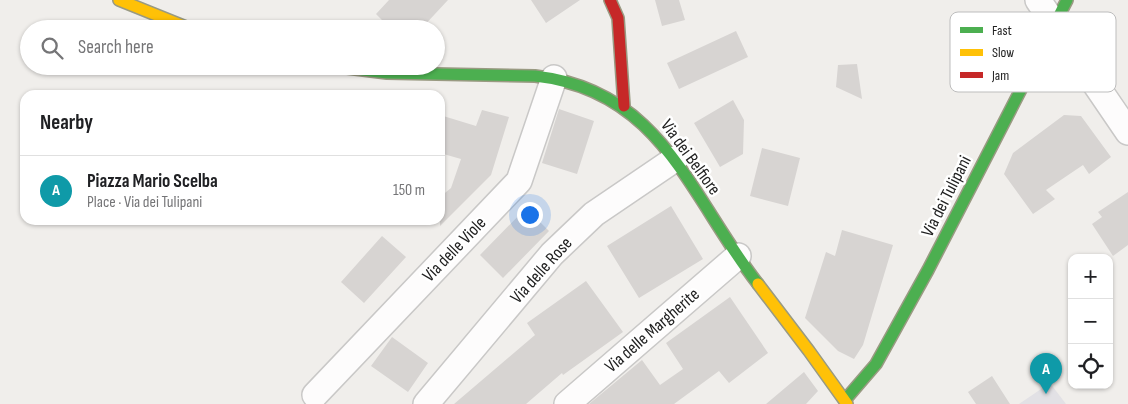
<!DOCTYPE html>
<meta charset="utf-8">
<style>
:root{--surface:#fff;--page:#f2f2f2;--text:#202124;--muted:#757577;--line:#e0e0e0;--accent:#6a6968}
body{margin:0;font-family:"Sofia Sans Condensed",sans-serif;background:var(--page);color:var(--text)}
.controls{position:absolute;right:15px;bottom:15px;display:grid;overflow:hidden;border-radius:10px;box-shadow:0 1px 4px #0004}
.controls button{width:45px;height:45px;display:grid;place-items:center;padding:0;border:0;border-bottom:1px solid var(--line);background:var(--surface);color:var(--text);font:25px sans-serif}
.you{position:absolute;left:529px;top:214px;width:18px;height:18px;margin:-12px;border:4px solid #fff;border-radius:50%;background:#1a73e8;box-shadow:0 0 0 8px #1a73e833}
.badge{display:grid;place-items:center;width:32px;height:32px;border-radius:50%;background:var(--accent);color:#fff;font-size:16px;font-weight:700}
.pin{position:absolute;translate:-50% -41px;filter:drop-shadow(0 1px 2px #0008)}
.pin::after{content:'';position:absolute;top:26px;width:18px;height:15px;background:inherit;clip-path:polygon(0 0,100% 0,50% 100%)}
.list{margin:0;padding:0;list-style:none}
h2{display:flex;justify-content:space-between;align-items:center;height:65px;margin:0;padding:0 20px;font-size:21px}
h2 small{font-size:16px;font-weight:400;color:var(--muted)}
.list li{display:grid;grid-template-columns:32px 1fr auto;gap:15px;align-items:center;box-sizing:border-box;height:70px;padding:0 20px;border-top:1px solid var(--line)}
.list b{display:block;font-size:19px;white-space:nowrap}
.list p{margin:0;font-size:16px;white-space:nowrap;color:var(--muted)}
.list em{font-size:16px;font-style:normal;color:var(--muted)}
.icon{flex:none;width:28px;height:28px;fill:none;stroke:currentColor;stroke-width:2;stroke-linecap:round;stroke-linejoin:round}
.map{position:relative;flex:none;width:1128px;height:404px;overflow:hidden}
.search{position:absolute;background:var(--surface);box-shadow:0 1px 4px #0004;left:20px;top:20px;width:425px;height:55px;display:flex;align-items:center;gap:12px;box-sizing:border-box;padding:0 18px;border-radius:28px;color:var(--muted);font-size:19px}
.panel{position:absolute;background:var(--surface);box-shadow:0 1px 4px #0004;left:20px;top:90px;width:425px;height:135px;border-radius:15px}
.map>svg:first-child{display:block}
</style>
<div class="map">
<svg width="1128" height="404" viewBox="0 0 1128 404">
<rect width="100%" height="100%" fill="#f0eeeb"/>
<!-- plaza -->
<path fill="#e2e1e5" d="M1050 383 1066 404H1019Z"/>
<!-- building -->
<path fill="#d7d4d2" d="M389 0H448L421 29H391L376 14Z
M531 0H580L546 23Z
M655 0H679L685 20 662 26Z
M736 31 748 57 679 89 667 63Z
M857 64 862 99 836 87 838 65Z
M733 100 744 120 743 154 720 167 694 123Z
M559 109 594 121 577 174 542 163Z
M482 110 509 117 491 175 440 226V197L451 188 461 159 440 153V115L476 126Z
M1064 115 1081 116 1111 157 1089 174 1083 165 1046 190 1055 199 1033 214 1004 174 1013 153Z
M762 148 800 158 788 206 750 196Z
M1128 192V245L1113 256 1092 224 1102 217 1098 212Z
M671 206 703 259 639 298 607 246Z
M526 208 549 231 503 278 480 255Z
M842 230 893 245 863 345 854 359 838 351 805 318 826 252 835 256Z
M382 236 406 257 364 303 341 282Z
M586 281 623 332 563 375 562 373 526 404H454L535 335 527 323Z
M730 297 768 353 729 383 719 371 674 404H589L642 360 660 385 683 369 666 343Z
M392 337 428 363 408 392 371 366Z
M804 372 818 391 806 404H766Z
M992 376 1010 404H976L968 392Z"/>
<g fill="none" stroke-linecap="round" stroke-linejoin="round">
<!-- street casing -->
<g stroke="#c9c8c7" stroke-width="28">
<path id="street" d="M1038 0 1128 132
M315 395 519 181 554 78
M426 404 552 254 594 214 675 159
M567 404 738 256"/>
</g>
<!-- fast casing -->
<g stroke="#999a82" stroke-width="14">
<path id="fast" d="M331 66 387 73 535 76C662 90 690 197 758 284
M845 400 876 364 928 270 1067 0"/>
</g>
<!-- slow casing -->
<g stroke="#999a82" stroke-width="14">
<path id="slow" d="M119 0 191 29
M758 284 809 351 847 404"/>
</g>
<!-- jam casing -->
<g stroke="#999a82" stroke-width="14">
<path id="jam" d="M610 0 618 18 624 106"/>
</g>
<!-- street -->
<use href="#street" stroke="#fdfcfc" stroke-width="25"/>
<!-- fast -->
<use href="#fast" stroke="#4caf50" stroke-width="11"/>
<!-- slow -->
<use href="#slow" stroke="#ffc107" stroke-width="11"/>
<!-- jam -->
<use href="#jam" stroke="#c62828" stroke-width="11"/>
</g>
<g text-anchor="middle" stroke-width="5" stroke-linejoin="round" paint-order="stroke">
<!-- street labels -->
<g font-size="18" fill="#222" stroke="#fff">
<text transform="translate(691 157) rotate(54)" y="6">Via dei Belfiore</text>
<text transform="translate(946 196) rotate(-63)" y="6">Via dei Tulipani</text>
<text transform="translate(454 249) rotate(-46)" y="6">Via delle Viole</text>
<text transform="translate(541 270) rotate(-48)" y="6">Via delle Rose</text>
<text transform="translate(652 330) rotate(-41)" y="6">Via delle Margherite</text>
</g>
</g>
<!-- legend -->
<rect x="950" y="12" width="166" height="80" rx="8" fill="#fff" stroke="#bdbdbd" stroke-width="1"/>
<rect x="960" y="27" width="23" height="6" fill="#4caf50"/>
<rect x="960" y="49" width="23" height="7" fill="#ffc107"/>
<rect x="960" y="72" width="23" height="6" fill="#c62828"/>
<g font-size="14" fill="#222">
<text x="992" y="35">Fast</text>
<text x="992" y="57">Slow</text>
<text x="992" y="80">Jam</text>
</g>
</svg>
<div class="controls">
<button>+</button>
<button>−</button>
<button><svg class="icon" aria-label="locate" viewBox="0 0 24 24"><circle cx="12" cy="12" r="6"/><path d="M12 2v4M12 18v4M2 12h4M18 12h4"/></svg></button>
</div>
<div class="you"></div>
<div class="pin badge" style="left:1046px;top:394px;background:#0f9aa8">A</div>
<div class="search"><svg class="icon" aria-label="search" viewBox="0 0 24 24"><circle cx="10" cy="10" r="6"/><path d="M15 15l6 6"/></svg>Search here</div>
<section class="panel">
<h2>Nearby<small></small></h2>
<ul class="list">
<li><span class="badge" style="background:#0f9aa8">A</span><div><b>Piazza Mario Scelba</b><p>Place · Via dei Tulipani</p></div><em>150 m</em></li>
</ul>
</section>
</div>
